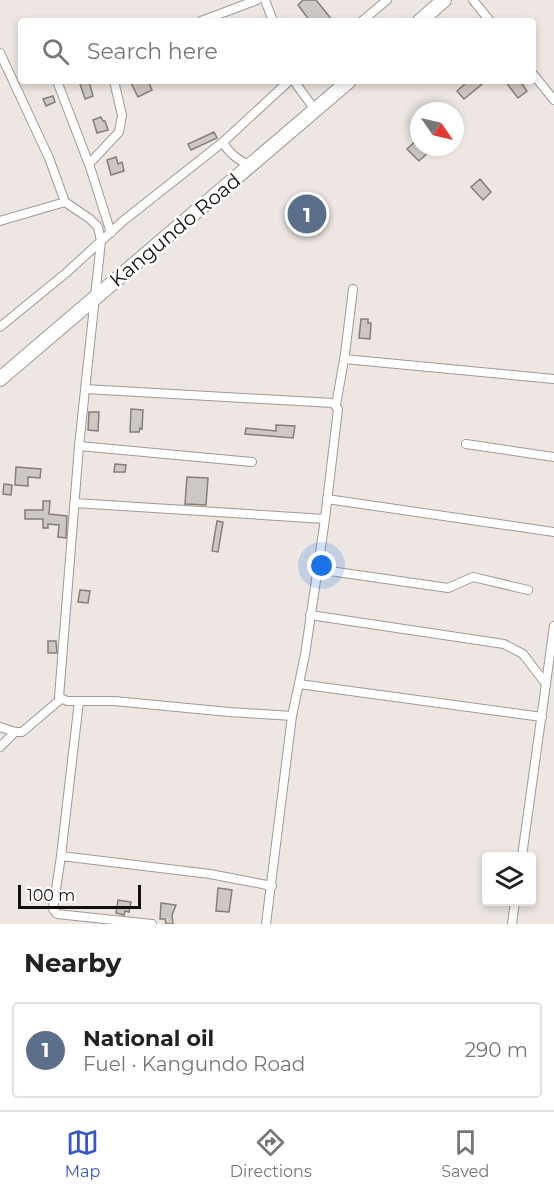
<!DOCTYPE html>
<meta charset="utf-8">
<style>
:root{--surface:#fff;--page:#f2f2f2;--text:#222;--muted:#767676;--line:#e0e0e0;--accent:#3755c6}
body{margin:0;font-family:Montserrat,sans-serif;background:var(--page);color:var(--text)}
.controls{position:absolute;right:18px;bottom:18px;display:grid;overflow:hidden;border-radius:6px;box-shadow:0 3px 9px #0003}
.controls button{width:54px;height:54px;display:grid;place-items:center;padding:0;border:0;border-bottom:2px solid var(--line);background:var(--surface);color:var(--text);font:30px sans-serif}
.compass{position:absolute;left:410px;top:102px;width:54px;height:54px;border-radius:50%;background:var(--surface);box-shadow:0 3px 9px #0003;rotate:124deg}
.scale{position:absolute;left:18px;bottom:15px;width:123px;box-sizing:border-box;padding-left:6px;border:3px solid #12100e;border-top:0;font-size:16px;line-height:21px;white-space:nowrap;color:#12100e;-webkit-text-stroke:4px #fff;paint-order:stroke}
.you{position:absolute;left:322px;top:566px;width:21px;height:21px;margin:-15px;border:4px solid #fff;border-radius:50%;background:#1a73e8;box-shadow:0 0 0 9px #1a73e833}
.badge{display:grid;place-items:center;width:39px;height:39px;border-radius:50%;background:var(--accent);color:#fff;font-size:20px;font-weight:700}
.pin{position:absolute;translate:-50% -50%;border:3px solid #fff;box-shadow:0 2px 6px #0006}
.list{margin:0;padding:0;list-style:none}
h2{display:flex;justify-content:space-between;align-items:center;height:78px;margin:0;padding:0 24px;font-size:26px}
h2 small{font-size:20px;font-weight:400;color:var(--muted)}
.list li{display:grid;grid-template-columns:39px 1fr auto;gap:18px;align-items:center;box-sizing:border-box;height:96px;margin:0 12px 12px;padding:0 12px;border:2px solid var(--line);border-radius:6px}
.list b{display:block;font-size:22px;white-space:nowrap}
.list p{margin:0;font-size:20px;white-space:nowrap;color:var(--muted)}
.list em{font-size:20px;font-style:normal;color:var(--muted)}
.icon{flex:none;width:33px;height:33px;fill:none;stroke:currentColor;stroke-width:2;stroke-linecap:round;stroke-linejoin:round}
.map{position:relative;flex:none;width:554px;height:924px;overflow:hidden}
.search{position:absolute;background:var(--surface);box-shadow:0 3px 9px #0003;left:18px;right:18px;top:18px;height:66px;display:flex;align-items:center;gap:15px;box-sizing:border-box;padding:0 21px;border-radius:6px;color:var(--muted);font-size:22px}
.sheet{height:186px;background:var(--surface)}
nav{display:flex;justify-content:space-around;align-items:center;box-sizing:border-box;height:84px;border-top:2px solid var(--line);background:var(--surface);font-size:16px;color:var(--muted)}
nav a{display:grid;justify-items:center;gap:3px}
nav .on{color:var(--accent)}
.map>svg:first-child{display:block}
</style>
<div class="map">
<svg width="554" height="924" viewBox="0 0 554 924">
<rect width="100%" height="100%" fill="#ede6e2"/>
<!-- building -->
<path fill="#cec8c4" stroke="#847f7b" stroke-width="1.5" d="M303 0H316L333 21H310L298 5Z
M79 81H89L93 96 85 99Z
M130 81H148L152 90 138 97Z
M468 81H486L464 99 457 91Z
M505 81H520L527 91 518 98Z
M53 96 55 102 46 106 43 99Z
M101 117 103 121H105L108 130 97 133 93 120Z
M214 132 217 138 191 150 188 144Z
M419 138V147H434L419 161 407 149Z
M116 157 118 164 122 162 124 171 111 175 107 160Z
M480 179 491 192 483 200 471 187Z
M361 319H368V323H371L370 339 359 338Z
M131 409 143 410 142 429 140 428 139 432H130Z
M89 412H99L98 431 88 430Z
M276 425 295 426 293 438 245 434 246 428 276 431Z
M115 464 126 465 125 472H114Z
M16 467 41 469 40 478 28 477V486L15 485Z
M187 477 208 478 206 505 185 504Z
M4 484 12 485 11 495 3 494Z
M43 501H50L49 514 67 516 66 538 58 537 59 525 48 524V528H43V519H25V510H43Z
M217 521 223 522 218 552 212 551Z
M80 590 90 591 88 603 78 602Z
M48 641H56L57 653H48Z
M218 888 232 890 229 912 216 911Z
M118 900 131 902 129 912 125 911 124 915 116 913Z
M161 903 176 905 172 915 173 924H166L165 919H160Z"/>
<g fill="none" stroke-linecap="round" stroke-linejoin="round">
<!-- street casing -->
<g stroke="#9f9a96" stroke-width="10">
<path id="street" d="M265 0 273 21
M473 0 490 21
M201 21 257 0
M362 21 387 0
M0 53 49 158 65 202 90 219 98 227 101 241 79 446 59 697 67 701H114L229 712 292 716
M533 74 554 100
M57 81 90 167 111 233
M294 81 315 110
M223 142C229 154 239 160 250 166
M89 164 119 132 122 115 114 81
M0 221 65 202
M0 327 66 273 123 221 223 142 289 81
M344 359 554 379
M85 389 333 403 338 409 325 519 305 655 292 716 266 924
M336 405 345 354 353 289
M466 444 554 457
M79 446 252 462
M327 499 554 532
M75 503 325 519
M316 569 448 588 473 577 528 590
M310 615 504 644 523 654 546 684
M299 684 542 717
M79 701 61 856 53 909 57 914 152 924
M0 727 15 732H22L61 699
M0 747 15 732
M61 856 210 874 272 886
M522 856 554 626
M512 924 515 902"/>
</g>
<!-- highway casing -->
<g stroke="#9f9a96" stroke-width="16">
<path id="highway" d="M420 21 444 0
M0 379 349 81"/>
</g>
<!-- street -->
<use href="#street" stroke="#fff" stroke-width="8"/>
<!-- highway -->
<use href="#highway" stroke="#fff" stroke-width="14"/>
</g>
<g text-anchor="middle" stroke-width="5" stroke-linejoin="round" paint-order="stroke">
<!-- street labels -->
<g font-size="20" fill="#12100e" stroke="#fff">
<text transform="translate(175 230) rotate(-40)" y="7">Kangundo Road</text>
</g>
</g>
</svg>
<div class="controls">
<button><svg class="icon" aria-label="layers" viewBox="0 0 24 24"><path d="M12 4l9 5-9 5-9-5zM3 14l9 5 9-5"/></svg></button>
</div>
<svg class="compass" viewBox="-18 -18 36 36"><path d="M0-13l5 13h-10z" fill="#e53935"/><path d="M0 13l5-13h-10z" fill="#767676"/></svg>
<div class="scale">100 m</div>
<div class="you"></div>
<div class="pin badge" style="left:307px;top:214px;background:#5c6f8a">1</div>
<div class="search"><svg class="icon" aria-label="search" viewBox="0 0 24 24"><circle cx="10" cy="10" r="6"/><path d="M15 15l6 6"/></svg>Search here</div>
</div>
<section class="sheet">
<h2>Nearby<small></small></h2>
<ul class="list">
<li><span class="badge" style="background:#5c6f8a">1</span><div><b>National oil</b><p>Fuel · Kangundo Road</p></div><em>290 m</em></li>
</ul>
</section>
<nav>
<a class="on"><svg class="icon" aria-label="map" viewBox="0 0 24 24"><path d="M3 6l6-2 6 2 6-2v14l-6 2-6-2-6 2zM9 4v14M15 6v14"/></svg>Map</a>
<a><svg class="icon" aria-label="directions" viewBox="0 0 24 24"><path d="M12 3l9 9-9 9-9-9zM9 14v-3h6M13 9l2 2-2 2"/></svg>Directions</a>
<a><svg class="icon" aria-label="saved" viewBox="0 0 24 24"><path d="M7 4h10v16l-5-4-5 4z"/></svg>Saved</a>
</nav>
